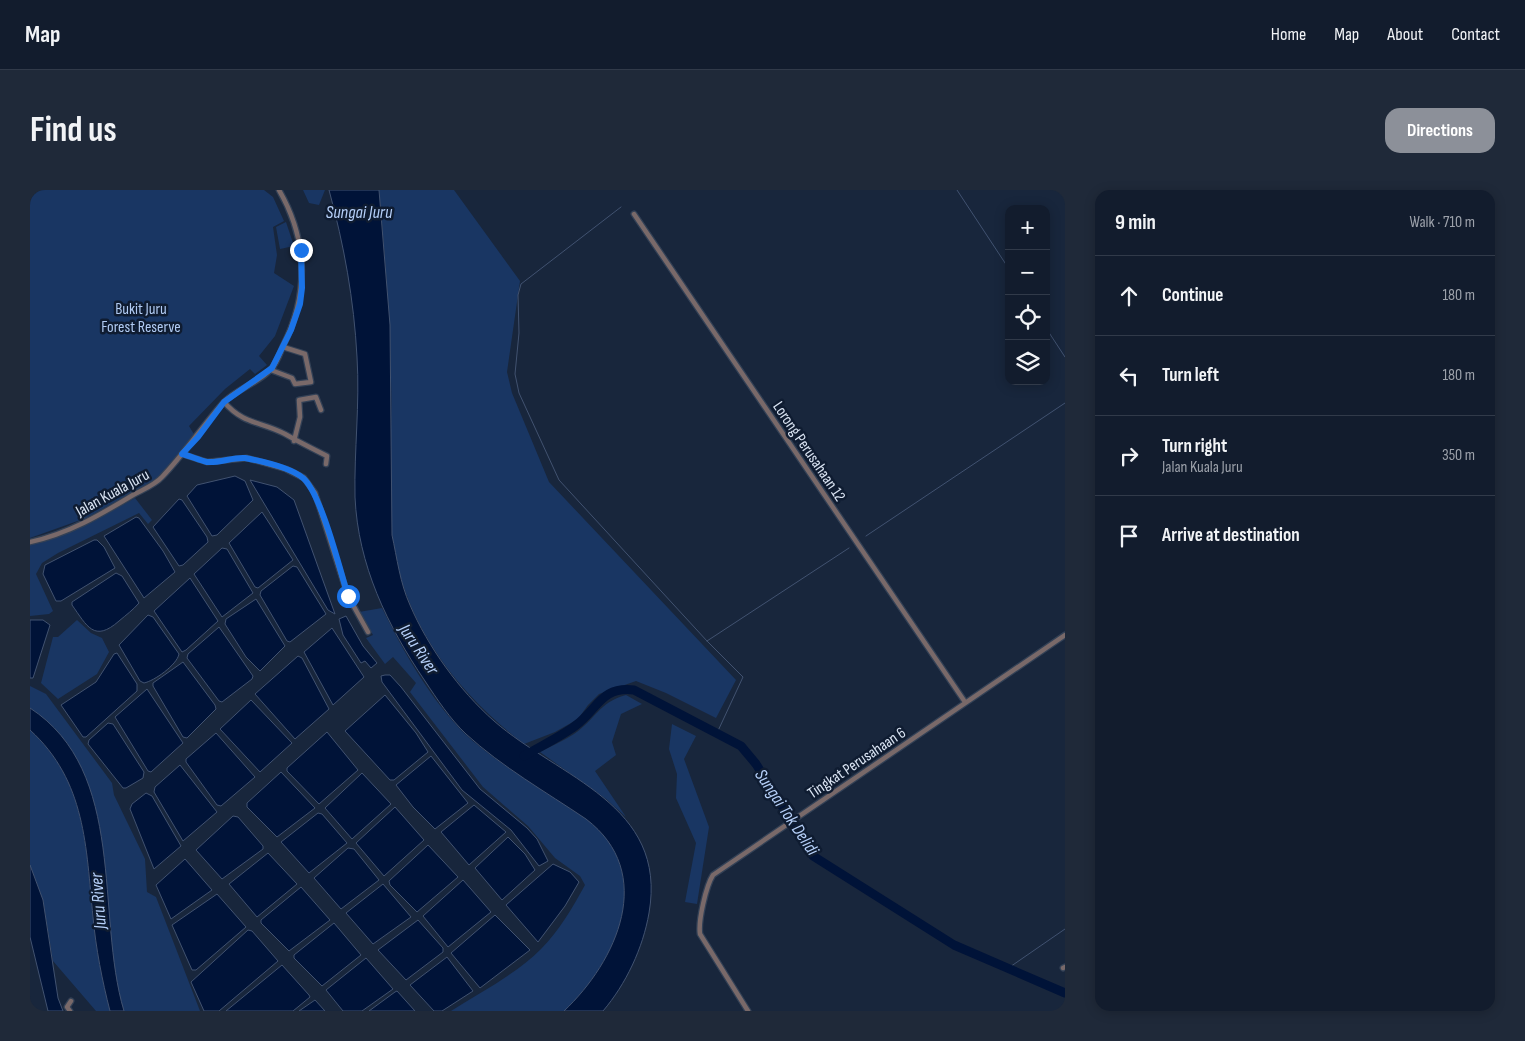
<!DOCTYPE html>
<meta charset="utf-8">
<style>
:root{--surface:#121c2d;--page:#1f2939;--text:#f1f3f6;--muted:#9ca1aa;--line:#313a49;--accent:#8c9099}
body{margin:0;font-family:"Sofia Sans Condensed",sans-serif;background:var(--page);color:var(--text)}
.controls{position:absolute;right:15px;top:15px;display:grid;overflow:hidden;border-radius:10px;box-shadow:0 2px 12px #0003}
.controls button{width:45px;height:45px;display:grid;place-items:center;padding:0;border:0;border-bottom:1px solid var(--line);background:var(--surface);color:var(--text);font:25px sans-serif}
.stop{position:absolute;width:15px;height:15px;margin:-11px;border:4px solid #1a73e8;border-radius:50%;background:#fff}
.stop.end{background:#1a73e8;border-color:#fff;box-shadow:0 1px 5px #0008}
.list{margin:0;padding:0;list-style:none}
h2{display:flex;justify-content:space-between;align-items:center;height:65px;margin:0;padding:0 20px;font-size:21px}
h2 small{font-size:16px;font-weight:400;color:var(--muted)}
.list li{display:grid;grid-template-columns:32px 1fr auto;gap:15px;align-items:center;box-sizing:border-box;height:80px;padding:0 20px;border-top:1px solid var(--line)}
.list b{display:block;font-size:19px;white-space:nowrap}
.list p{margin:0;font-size:16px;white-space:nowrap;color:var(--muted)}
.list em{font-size:16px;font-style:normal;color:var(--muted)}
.icon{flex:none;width:28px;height:28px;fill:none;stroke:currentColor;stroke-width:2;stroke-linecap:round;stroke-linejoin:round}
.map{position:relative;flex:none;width:1035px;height:821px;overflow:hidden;border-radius:15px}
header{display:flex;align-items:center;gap:30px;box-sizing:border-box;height:70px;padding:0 25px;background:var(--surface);border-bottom:1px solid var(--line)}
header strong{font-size:24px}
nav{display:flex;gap:28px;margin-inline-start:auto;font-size:18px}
.intro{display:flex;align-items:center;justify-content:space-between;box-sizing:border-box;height:120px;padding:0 30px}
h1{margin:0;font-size:35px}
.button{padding:12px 22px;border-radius:15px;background:var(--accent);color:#fff;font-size:18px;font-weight:700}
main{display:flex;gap:30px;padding:0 30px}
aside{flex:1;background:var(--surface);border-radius:15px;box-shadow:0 2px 12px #0003}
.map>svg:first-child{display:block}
</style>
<header>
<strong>Map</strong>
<nav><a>Home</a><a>Map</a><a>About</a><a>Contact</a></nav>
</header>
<div class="intro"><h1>Find us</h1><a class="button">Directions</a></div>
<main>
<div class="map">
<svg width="1035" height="821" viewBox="0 0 1035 821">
<rect width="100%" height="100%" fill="#18263c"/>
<!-- green -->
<path fill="#193663" d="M0 0H234L243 7 254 31 243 37 247 65 244 83 264 96 245 146 229 166 237 175 225 184 220 179 195 199 159 236 165 246 128 288 56 328 0 348Z
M273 0H295L289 15 279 13Z
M349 0H424L490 91 477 182 482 203 519 292 706 490 686 528 636 503 606 491 569 504 558 515 548 529 525 542 494 554C427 503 372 432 362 345 357 294 363 241 361 189 360 126 355 63 349 0Z
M256 32 264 56 250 59 246 37Z
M105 308 122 330 118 334 109 323 28 363 12 373 6 384 23 421 19 424 0 426V354C39 346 71 327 105 308Z
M352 418C373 461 400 509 435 544 465 572 503 593 537 616 548 624 561 631 571 641 592 662 598 697 592 725 584 763 562 795 534 821H421C451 802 486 784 511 759 529 741 543 717 555 695L550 686 525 668 498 636 453 597 380 502 386 493 363 467 355 474 336 448 343 445 329 422Z
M47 430 61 443 72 448 79 462 67 484 28 509 11 493 23 447H28Z
M0 496 16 504 82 593 84 605 115 669 117 702 126 707 170 821H94C64 723 98 584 0 518Z
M596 505 612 514 591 524 582 552 586 565 565 581 596 627 576 609 510 562C521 556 533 551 544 544 566 529 568 513 596 505Z
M642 534 666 546 654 569 679 637 667 714 655 712 666 653 646 608 647 584 639 559Z
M0 540C56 591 56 657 63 727 66 759 72 790 80 821H66L23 771 13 710 0 675Z"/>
<!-- water -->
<path fill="#001338" stroke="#415270" d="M299 0H349L360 135 362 345C367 368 370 393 380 415 398 457 429 500 464 531 529 588 638 614 619 723 613 758 596 794 573 821H534C587 771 627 683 556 629 516 602 472 577 436 544 420 529 407 509 395 491 357 435 328 375 325 307 324 260 330 214 327 167 324 110 314 55 299 0Z
M205 286 215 291 223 310 187 345 182 346 157 306 167 295Z
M220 290 247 297 264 310 305 424 298 420Z
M149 309 152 310 177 347 178 352 153 375 149 376 123 337Z
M232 322 263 370 228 398 225 397 199 353Z
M106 327 109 328 133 361 145 382 114 408 74 346Z
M64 350H67L74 357 85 378 31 411H26L13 384 15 375Z
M192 358 197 359 223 403 192 427 164 384Z
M263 376 267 377 296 424 260 452 257 451 230 405 231 401Z
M86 383 92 386 109 413C103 420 96 425 89 431 64 453 57 436 42 415V412Z
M160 388 188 431 156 460 152 462 124 421Z
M226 409 255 456 230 481 216 467 195 434 196 429Z
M118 425 123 427 149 464C147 475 124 491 114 493L110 491 89 455Z
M316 426 333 456 347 473 341 478 335 471 331 473 313 445 309 429Z
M0 430H13L20 435 3 488H0Z
M189 437 223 486 222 489 192 512 189 511 157 468 158 464Z
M302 438 334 487 303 515 274 462Z
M87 463 107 494V501L56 547H53L31 515 66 492 84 464Z
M268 466 272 468 299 519 265 549 225 504Z
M153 472 185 515 186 519 157 548 153 547 123 496V493Z
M355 485H360L371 497 450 599 497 638 507 649 518 671 509 676 481 640 432 600 352 492 351 486Z
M117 499 153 553 121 582 118 581 85 527Z
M355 505 386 543 398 562 364 590H360L315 541Z
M221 510 262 553 230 582 190 539Z
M0 518C98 582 65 724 94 821H80C72 790 66 759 63 727 56 657 56 591 0 540Z
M78 533 83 534 114 582 113 588 96 598H93L58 554 59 550Z
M297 542 328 580 289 614 257 581V578Z
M186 543 225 587 191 616 187 615 156 572V569Z
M401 566 438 613 405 639 383 617 366 595Z
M150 575 187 622 153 651 124 602 125 597Z
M251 582 285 618 247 647 217 617V613Z
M332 583 361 614 322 649 295 618Z
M116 603 122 606 151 656 124 679 100 619 102 614Z
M444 615 476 642 439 675 411 642Z
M365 617 394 650 354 686 326 653Z
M288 623 292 624 317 653 279 683 251 652Z
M203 626 208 627 233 656V659L192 689 166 660Z
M478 647 495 664 505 680 472 710 445 678Z
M398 655 428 687 387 722 360 695 359 691Z
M318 658 324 659 349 690 311 719 284 688Z
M238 663 267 694 227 727 199 694Z
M155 669 182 700 141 729 126 695Z
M523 674 540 682 549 692 535 716 508 752 476 715Z
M0 675 13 710 28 808 33 821H18L0 747Z
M433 690 461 722 418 757 393 726Z
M353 694 381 727 343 754 316 723Z
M271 697 300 730 259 761 231 733V730Z
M187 704 216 737 166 780H162L142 735Z
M465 725 500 760 450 798 421 763Z
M388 730 413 758V762L376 790 348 760Z
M304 733 331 765 292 796 264 768V765Z
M218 740 222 741 248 771 189 821H174L161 792Z
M417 767 443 801 412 821H404L380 795Z
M336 768 363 799 332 821H313L296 800Z
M252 775 279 805 280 807 263 821H196Z
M367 801 385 821H339L365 802Z
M285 810 295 821H269Z"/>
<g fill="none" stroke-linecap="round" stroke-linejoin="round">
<!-- stream -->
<path stroke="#415270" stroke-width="1" d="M927 0 979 79
M591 17 491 94 488 105 489 143 485 184 489 203 529 290 677 451 713 487 687 543
M1016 138 1035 167
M836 346 1035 213
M677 451 819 358
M977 779 1035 739"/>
<!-- river -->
<path stroke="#001338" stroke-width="9" d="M494 566C511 556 530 547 545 536 568 519 571 496 604 500L711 556 726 574 783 666 924 755 1035 803"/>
<!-- street casing -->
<g stroke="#334156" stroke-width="7">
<path id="street" d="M604 24 935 512
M241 180 262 188 265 194 281 192 275 164 253 157
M194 212C214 235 230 231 255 244 269 252 283 259 297 266L296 274
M264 251 270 227 269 210 286 207 291 220
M152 264 177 272 217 268 256 279 274 288 285 303 318 406 338 442
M0 352C38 344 70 325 103 305 112 300 125 295 132 287 154 264 171 238 192 214 205 199 231 192 241 179 247 173 250 163 253 156 279 104 278 50 249 0
M1033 778 1035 777
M40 821 37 817 41 811
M718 821 670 744C668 731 676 696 683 685L1035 445"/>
</g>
<!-- street -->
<use href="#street" stroke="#796969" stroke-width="4.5"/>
</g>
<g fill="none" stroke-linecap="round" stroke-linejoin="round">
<!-- route -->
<path stroke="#1a73e8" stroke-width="6" d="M271 60 272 98 270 114 261 140 242 178 194 212 168 247 152 264C160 266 169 270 177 272 190 273 203 267 215 268 231 271 261 278 273 288 291 303 310 380 318 406"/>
</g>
<g text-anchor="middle" stroke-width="5" stroke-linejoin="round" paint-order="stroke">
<!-- park labels -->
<g font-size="16" fill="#b1cbf3" stroke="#0f1c31">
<text x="111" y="124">Bukit Juru<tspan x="111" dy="18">Forest Reserve</tspan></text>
</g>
<!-- street labels -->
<g font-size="16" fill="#dae4f3" stroke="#0f1c31">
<text transform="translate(780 261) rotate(56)" y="6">Lorong Perusahaan 12</text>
<text transform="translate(82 302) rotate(-29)" y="6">Jalan Kuala Juru</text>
<text transform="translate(826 572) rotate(-34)" y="6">Tingkat Perusahaan 6</text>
</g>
<!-- water labels -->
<g font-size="18" font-style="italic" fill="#b6d0f9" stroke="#0f1c31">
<text x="329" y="28">Sungai Juru</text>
<text transform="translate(389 459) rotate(56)" y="6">Juru River</text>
<text transform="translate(757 622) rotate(56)" y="6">Sungai Tok Delidi</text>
<text transform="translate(68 711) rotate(-94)" y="6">Juru River</text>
</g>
</g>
</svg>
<div class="controls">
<button>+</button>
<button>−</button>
<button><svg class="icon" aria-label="locate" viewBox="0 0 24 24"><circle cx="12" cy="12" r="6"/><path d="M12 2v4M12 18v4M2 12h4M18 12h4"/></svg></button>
<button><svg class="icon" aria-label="layers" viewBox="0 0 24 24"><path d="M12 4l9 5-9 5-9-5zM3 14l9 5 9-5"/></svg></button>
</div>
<div class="stop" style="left:318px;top:406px"></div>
<div class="stop end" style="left:271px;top:60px"></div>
</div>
<aside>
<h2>9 min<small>Walk · 710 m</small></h2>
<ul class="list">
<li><svg class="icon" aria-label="ahead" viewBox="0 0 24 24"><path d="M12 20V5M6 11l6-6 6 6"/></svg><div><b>Continue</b></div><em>180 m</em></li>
<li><svg class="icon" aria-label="left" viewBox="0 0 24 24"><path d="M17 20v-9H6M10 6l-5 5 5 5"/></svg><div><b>Turn left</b></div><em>180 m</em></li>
<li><svg class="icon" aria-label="right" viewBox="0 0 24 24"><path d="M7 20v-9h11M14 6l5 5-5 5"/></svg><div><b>Turn right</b><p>Jalan Kuala Juru</p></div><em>350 m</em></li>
<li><svg class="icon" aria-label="arrive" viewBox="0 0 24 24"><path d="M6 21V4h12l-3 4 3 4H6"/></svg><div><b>Arrive at destination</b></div></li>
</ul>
</aside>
</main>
